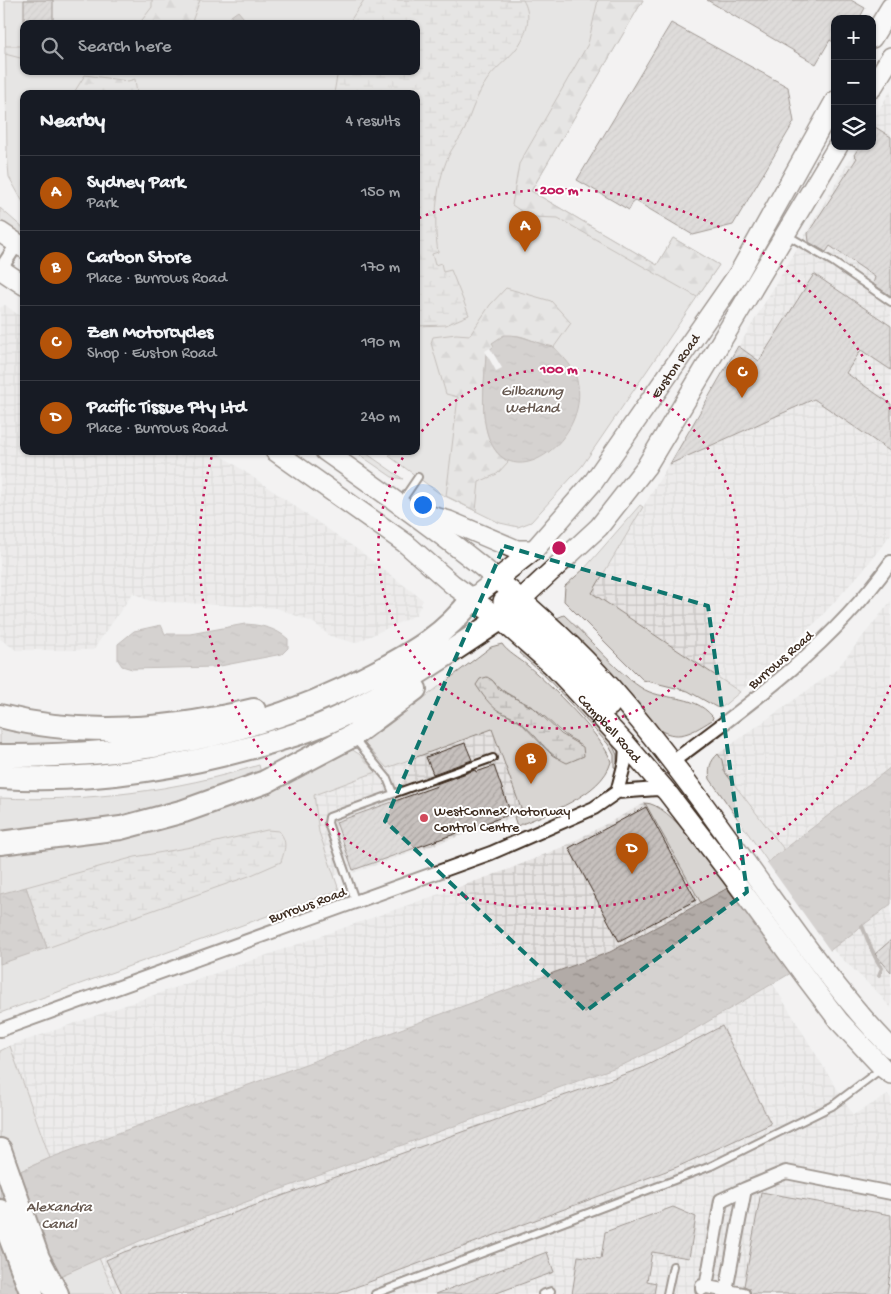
<!DOCTYPE html>
<meta charset="utf-8">
<style>
:root{--surface:#171b24;--page:#20242c;--text:#f1f3f6;--muted:#9ea1a6;--line:#363941;--accent:#b45309}
body{margin:0;font-family:"Gochi Hand",sans-serif;background:var(--page);color:var(--text)}
.controls{position:absolute;right:15px;top:15px;display:grid;overflow:hidden;border-radius:10px;box-shadow:0 1px 4px #0004}
.controls button{width:45px;height:45px;display:grid;place-items:center;padding:0;border:0;border-bottom:1px solid var(--line);background:var(--surface);color:var(--text);font:25px sans-serif}
.you{position:absolute;left:422px;top:504px;width:18px;height:18px;margin:-12px;border:4px solid #fff;border-radius:50%;background:#1a73e8;box-shadow:0 0 0 8px #1a73e833}
.badge{display:grid;place-items:center;width:32px;height:32px;border-radius:50%;background:var(--accent);color:#fff;font-size:16px;font-weight:700}
.pin{position:absolute;translate:-50% -41px;filter:drop-shadow(0 1px 2px #0008)}
.pin::after{content:'';position:absolute;top:26px;width:18px;height:15px;background:inherit;clip-path:polygon(0 0,100% 0,50% 100%)}
.list{margin:0;padding:0;list-style:none}
h2{display:flex;justify-content:space-between;align-items:center;height:65px;margin:0;padding:0 20px;font-size:21px}
h2 small{font-size:16px;font-weight:400;color:var(--muted)}
.list li{display:grid;grid-template-columns:32px 1fr auto;gap:15px;align-items:center;box-sizing:border-box;height:75px;padding:0 20px;border-top:1px solid var(--line)}
.list b{display:block;font-size:19px;white-space:nowrap}
.list p{margin:0;font-size:16px;white-space:nowrap;color:var(--muted)}
.list em{font-size:16px;font-style:normal;color:var(--muted)}
.icon{flex:none;width:28px;height:28px;fill:none;stroke:currentColor;stroke-width:2;stroke-linecap:round;stroke-linejoin:round}
.map{position:relative;flex:none;width:891px;height:1294px;overflow:hidden}
.search{position:absolute;background:var(--surface);box-shadow:0 1px 4px #0004;left:20px;top:20px;width:400px;height:55px;display:flex;align-items:center;gap:12px;box-sizing:border-box;padding:0 18px;border-radius:10px;color:var(--muted);font-size:19px}
.panel{position:absolute;background:var(--surface);box-shadow:0 1px 4px #0004;left:20px;top:90px;width:400px;height:365px;border-radius:10px}
.map>svg:first-child{display:block}
</style>
<div class="map">
<svg width="891" height="1294" viewBox="0 0 891 1294">
<defs>
<pattern id="industrial-grid" width="8" height="8" patternUnits="userSpaceOnUse" patternTransform="scale(1.25)"><rect width="8" height="8" fill="#e6e3e2"/><path d="M0 4h8M4 0v8" fill="none" stroke="#c6c3c1"/></pattern>
<pattern id="forest-firs" width="22" height="20" patternUnits="userSpaceOnUse" patternTransform="scale(1.25)"><rect width="22" height="20" fill="#d8d5d2"/><path d="M5 1l3.5 6h-7zM16 11l3.5 6h-7z" fill="#bab7b4"/></pattern>
<pattern id="wetland-marsh" width="20" height="14" patternUnits="userSpaceOnUse" patternTransform="scale(1.25)"><rect width="20" height="14" fill="#d8d5d2"/><path d="M1 5h8M5 5V1M11 12h8M15 12V8" fill="none" stroke="#bab7b4"/></pattern>
<pattern id="water-ripples" width="26" height="14" patternUnits="userSpaceOnUse" patternTransform="scale(1.25)"><rect width="26" height="14" fill="#b2aba7"/><path d="M2 4q2-2 4 0t4 0M15 11q2-2 4 0t4 0" fill="none" stroke="#928b87"/></pattern>
<pattern id="building-hatch" width="6" height="6" patternUnits="userSpaceOnUse" patternTransform="scale(1.25)"><rect width="6" height="6" fill="#c6c0bd"/><path d="M-1 1l2-2M0 6l6-6M5 7l2-2" fill="none" stroke="#aba5a2"/></pattern>
</defs>
<rect width="100%" height="100%" fill="#f3f2f2"/>
<filter id="ink" filterUnits="userSpaceOnUse"><feTurbulence type="fractalNoise" baseFrequency=".02" numOctaves="2"/><feDisplacementMap in="SourceGraphic" scale="10" xChannelSelector="R" yChannelSelector="G"/><feConvolveMatrix kernelMatrix="1 2 1 2 8 2 1 2 1" color-interpolation-filters="sRGB"/></filter>
<g filter="url(#ink)">
<!-- industrial -->
<path fill="url(#industrial-grid)" d="M891 90V534L865 568 817 621 740 692 592 593 858 146H872V121Z
M5 305 24 319V451H215L361 552 423 600 416 615 355 643 330 636 314 623 277 608 150 601 133 593 93 650H16L0 639V308Z
M891 601V767L782 853 783 848 724 771 722 760 718 754 836 670Z
M492 729 523 814 353 873 351 869 334 876 319 832 314 794Z
M645 803 701 903 610 952 50 1158 10 1046 507 870 565 846Z
M891 904V1008L878 993 832 949Z
M773 984 853 1115 888 1095 891 1098V1294H115L99 1258 142 1240 627 1063 685 1035Z"/>
<!-- green -->
<path fill="#d8d5d2" stroke="#8a8078" fill-rule="evenodd" d="M5 0H643L531 191 657 265 673 238 719 265 582 466 531 522 518 527 500 523 439 493 389 456 392 451H416V94H24V204L9 177 7 152ZM24 24H416V71H24Z
M0 208 24 229V236L0 221Z
M354 451H363L403 479 392 477Z
M640 505 643 507 592 593 740 692 721 708 716 707 688 691 643 680 564 601 565 586 585 568Z
M564 615C587 636 616 671 640 687 664 703 691 691 713 717L712 720C687 736 675 742 650 724L561 626 557 618Z
M502 644C507 652 520 659 528 666 548 683 606 739 611 762 602 795 546 814 517 826L514 817 523 814 492 729 387 768 365 744 364 740 387 726 491 647ZM492 680C504 695 518 698 534 708 550 719 558 733 577 742L557 758 552 755 520 722 499 711 488 699Z
M523 648 609 737 617 755V768L614 767V755L608 744 545 676 519 653Z
M0 723 113 736V741L0 745Z
M351 749 359 754 376 772 314 795 319 832 339 890 0 1013V852L34 848Z
M718 754 722 760 724 771 783 848 782 853 768 862 710 779C708 769 710 761 718 754Z
M259 765 262 777 153 815 0 837V798C87 802 176 791 259 765Z
M645 803C671 803 712 868 728 888L701 903Z
M10 1046 50 1158 0 1180V1051Z
M99 1258 115 1294H19Z"/>
<!-- forest -->
<path fill="url(#forest-firs)" stroke="#8a8078" d="M152 0H200L191 24H139L152 7Z
M598 0H643L531 191 657 265 673 238 719 265 697 297 558 218 530 217 512 205 519 164 588 44Z
M5 46H24V59L5 54Z
M85 75 128 81 135 79 137 94H73Z
M506 288 551 301 571 323 554 347C528 343 519 326 493 343L495 346 486 353C485 383 478 422 494 448 497 454 503 458 508 462L497 474 479 482 476 511 446 496 458 397 446 394 431 343 433 337 456 334 470 335 490 305Z"/>
<!-- wetland -->
<path fill="url(#wetland-marsh)" stroke="#8a8078" d="M364 0H523C531 14 528 26 522 40 514 56 497 65 487 80 477 95 471 112 465 129 461 137 455 144 451 151 436 179 433 222 438 252L432 254 435 265 441 263 443 272 451 270 469 315 446 325 416 326V94L334 93 338 71H416V24H348Z
M487 677 492 680 500 690 535 709 561 734 583 747 584 756 567 763C543 752 539 736 520 722 514 717 506 715 499 711 490 706 482 694 476 685L480 679Z
M267 830 279 831C288 842 285 849 281 862L249 876 47 948 26 887 135 857 208 844Z"/>
<!-- water -->
<path fill="url(#water-ripples)" stroke="#827770" d="M238 11 249 24H232L231 16Z
M504 335C525 334 534 344 554 347 561 355 571 364 575 374 597 431 516 499 490 441 479 416 485 380 486 353L494 346 492 343Z
M245 624C261 625 276 628 288 639V648L282 654 215 667 132 669 122 666 118 660V644L134 631 161 625 165 634H190Z
M891 767V904L832 949 685 1035 627 1063 142 1240 19 1294H0V1180L50 1158 610 952 728 888 768 862Z
M26 887 47 948 0 964V894Z"/>
<!-- pier -->
<path fill="#f3f2f2" d="M490 348 502 368 496 371 485 351Z
M766 861 831 952 791 976 727 886Z"/>
<g fill="none" stroke-linecap="round" stroke-linejoin="round">
<!-- stream -->
<path stroke="#827770" stroke-width="4" d="M862 926C869 941 872 955 882 968L879 975"/>
</g>
<!-- building -->
<path fill="url(#building-hatch)" stroke="#3b2a1e" d="M24 0H53V21L24 22Z
M707 0H851L865 8 859 19H835V43L830 40 816 64Z
M671 23 788 87 794 122 733 225 693 235 634 200 629 210 577 180Z
M872 125 891 137V296L873 284 875 277 830 246 826 252 809 242 808 233 857 158 854 155 860 146H872Z
M814 274 891 326V370L861 350 846 373 891 404V452L814 399 670 464 738 346 759 361Z
M465 743 472 760 433 774 426 757Z
M494 766 511 814 353 870 336 822 437 786 436 784 475 770 476 772Z
M646 807 696 900 619 941 569 848Z
M891 940V972L875 954Z
M722 1026 771 1124 677 1167 337 1294H122L106 1260 124 1252 642 1068Z
M761 1192 891 1215V1268L887 1294H751L749 1288 744 1286Z
M673 1207 696 1217 689 1258 652 1252 647 1281 656 1283 654 1294H572L578 1256 601 1259 605 1232Z
M547 1252 554 1272 494 1294H436Z"/>
<g fill="none" stroke-linecap="round" stroke-linejoin="round">
<!-- service casing -->
<g stroke="#3b2a1e" stroke-width="10">
<path id="service" d="M787 235 833 262 891 302
M401 502 418 477
M354 738 387 778 393 793
M356 903 328 823 329 817 493 758
M375 1294 711 1166 832 1106 881 1069
M542 1294 551 1291 550 1294
M667 1294 673 1266"/>
</g>
<!-- minor casing -->
<g stroke="#3b2a1e" stroke-width="16">
<path id="minor" d="M0 270 17 244
M672 762C752 703 833 644 891 562
M617 792 625 762 626 744
M0 1030 491 853 594 808 617 792 657 789 667 792
M706 1287 721 1200 745 1189
M702 1289V1286L743 1294
M726 1291 745 1189 786 1172 891 1193"/>
</g>
<!-- primary casing -->
<g stroke="#3b2a1e" stroke-width="22">
<g id="primary">
<path d="M872 38 891 7"/>
<path d="M872 88 891 57"/>
<path d="M0 232 24 248"/>
<path d="M0 269 24 285"/>
<path id="s1" d="M275 451 405 543 452 584 500 619 553 666 626 744 667 792 730 874 807 979 839 1021 883 1068 891 1074"/>
<path d="M325 451C426 522 527 594 610 686 668 752 718 824 769 895 807 948 845 1001 891 1048"/>
<path d="M419 513 449 521 517 550H534"/>
<path id="s2" d="M473 598 534 550 594 481 739 273 835 101"/>
<path d="M503 601 556 651 610 706"/>
<path d="M500 619 599 527 646 467 838 146"/>
</g>
</g>
<!-- motorway casing -->
<g stroke="#3b2a1e" stroke-width="26">
<path id="motorway" d="M0 716C82 737 172 730 254 710
M0 756C134 757 256 737 375 673 415 652 446 634 473 598
M0 777C87 783 174 769 257 746 285 738 313 730 339 717 398 688 446 655 500 619
M0 843 121 828 184 811 265 782 352 736 415 689
M0 1150 38 1258 57 1294
M0 1211 32 1294"/>
</g>
<!-- service -->
<use href="#service" stroke="#fff" stroke-width="6"/>
<!-- minor -->
<use href="#minor" stroke="#fff" stroke-width="12"/>
<!-- primary -->
<use href="#primary" stroke="#fff" stroke-width="19"/>
<!-- motorway -->
<use href="#motorway" stroke="#fff" stroke-width="22"/>
</g>
</g>
<!-- marked area -->
<path d="M0 0H891V1294H0ZM504 546 708 606 747 892 586 1011 385 821Z" fill="#f3f2f2" fill-opacity=".55" fill-rule="evenodd"/>
<path fill="none" stroke="#0f766e" stroke-width="4" stroke-dasharray="10 6" stroke-linejoin="round" d="M504 546 708 606 747 892 586 1011 385 821Z"/>
<!-- distance rings -->
<g fill="none" stroke="#c2185b" stroke-width="2.5" stroke-dasharray="2.5 5">
<path d="M417 437A180 180 0 1 1 407 451"/>
<path d="M891 685A359 359 0 0 1 213 452M419 218A359 359 0 0 1 891 411"/>
</g>
<!-- markers -->
<circle fill="#d1495b" stroke="#fff" stroke-width="2" cx="424" cy="818" r="5"/>
<g text-anchor="middle" stroke-width="4" stroke-linejoin="round" paint-order="stroke">
<!-- street labels -->
<g font-size="14" fill="#3b2a1e" stroke="#fff">
<text dy="5" stroke="none"><textPath href="#s2" startOffset="310">Euston Road</textPath></text>
<text transform="translate(780 659) rotate(-41)" y="5">Burrows Road</text>
<text dy="5" stroke="none"><textPath href="#s1" startOffset="436">Campbell Road</textPath></text>
<text transform="translate(307 904) rotate(-20)" y="5">Burrows Road</text>
</g>
<!-- poi labels -->
<g font-size="14" fill="#3b2a1e" stroke="#fff" text-anchor="start">
<text x="434" y="815">WestConnex Motorway<tspan x="434" dy="16">Control Centre</tspan></text>
</g>
<!-- water labels -->
<g font-size="15" font-style="italic" fill="#65574e" stroke="#fff">
<text x="532" y="395">Gilbanung<tspan x="532" dy="17">Wetland</tspan></text>
<text x="59" y="1211">Alexandra<tspan x="59" dy="17">Canal</tspan></text>
</g>
</g>
<circle cx="559" cy="548" r="8" fill="#c2185b" stroke="#fff" stroke-width="2.5"/>
<g font-size="15" text-anchor="middle" font-weight="bold" fill="#c2185b" stroke="#fff" stroke-width="4" stroke-linejoin="round" paint-order="stroke">
<text x="559" y="194">200 m</text>
<text x="559" y="373">100 m</text>
</g>
</svg>
<div class="controls">
<button>+</button>
<button>−</button>
<button><svg class="icon" aria-label="layers" viewBox="0 0 24 24"><path d="M12 4l9 5-9 5-9-5zM3 14l9 5 9-5"/></svg></button>
</div>
<div class="you"></div>
<div class="pin badge" style="left:525px;top:252px">A</div>
<div class="pin badge" style="left:531px;top:784px">B</div>
<div class="pin badge" style="left:742px;top:398px">C</div>
<div class="pin badge" style="left:632px;top:874px">D</div>
<div class="search"><svg class="icon" aria-label="search" viewBox="0 0 24 24"><circle cx="10" cy="10" r="6"/><path d="M15 15l6 6"/></svg>Search here</div>
<section class="panel">
<h2>Nearby<small>4 results</small></h2>
<ul class="list">
<li><span class="badge">A</span><div><b>Sydney Park</b><p>Park</p></div><em>150 m</em></li>
<li><span class="badge">B</span><div><b>Carbon Store</b><p>Place · Burrows Road</p></div><em>170 m</em></li>
<li><span class="badge">C</span><div><b>Zen Motorcycles</b><p>Shop · Euston Road</p></div><em>190 m</em></li>
<li><span class="badge">D</span><div><b>Pacific Tissue Pty Ltd</b><p>Place · Burrows Road</p></div><em>240 m</em></li>
</ul>
</section>
</div>
